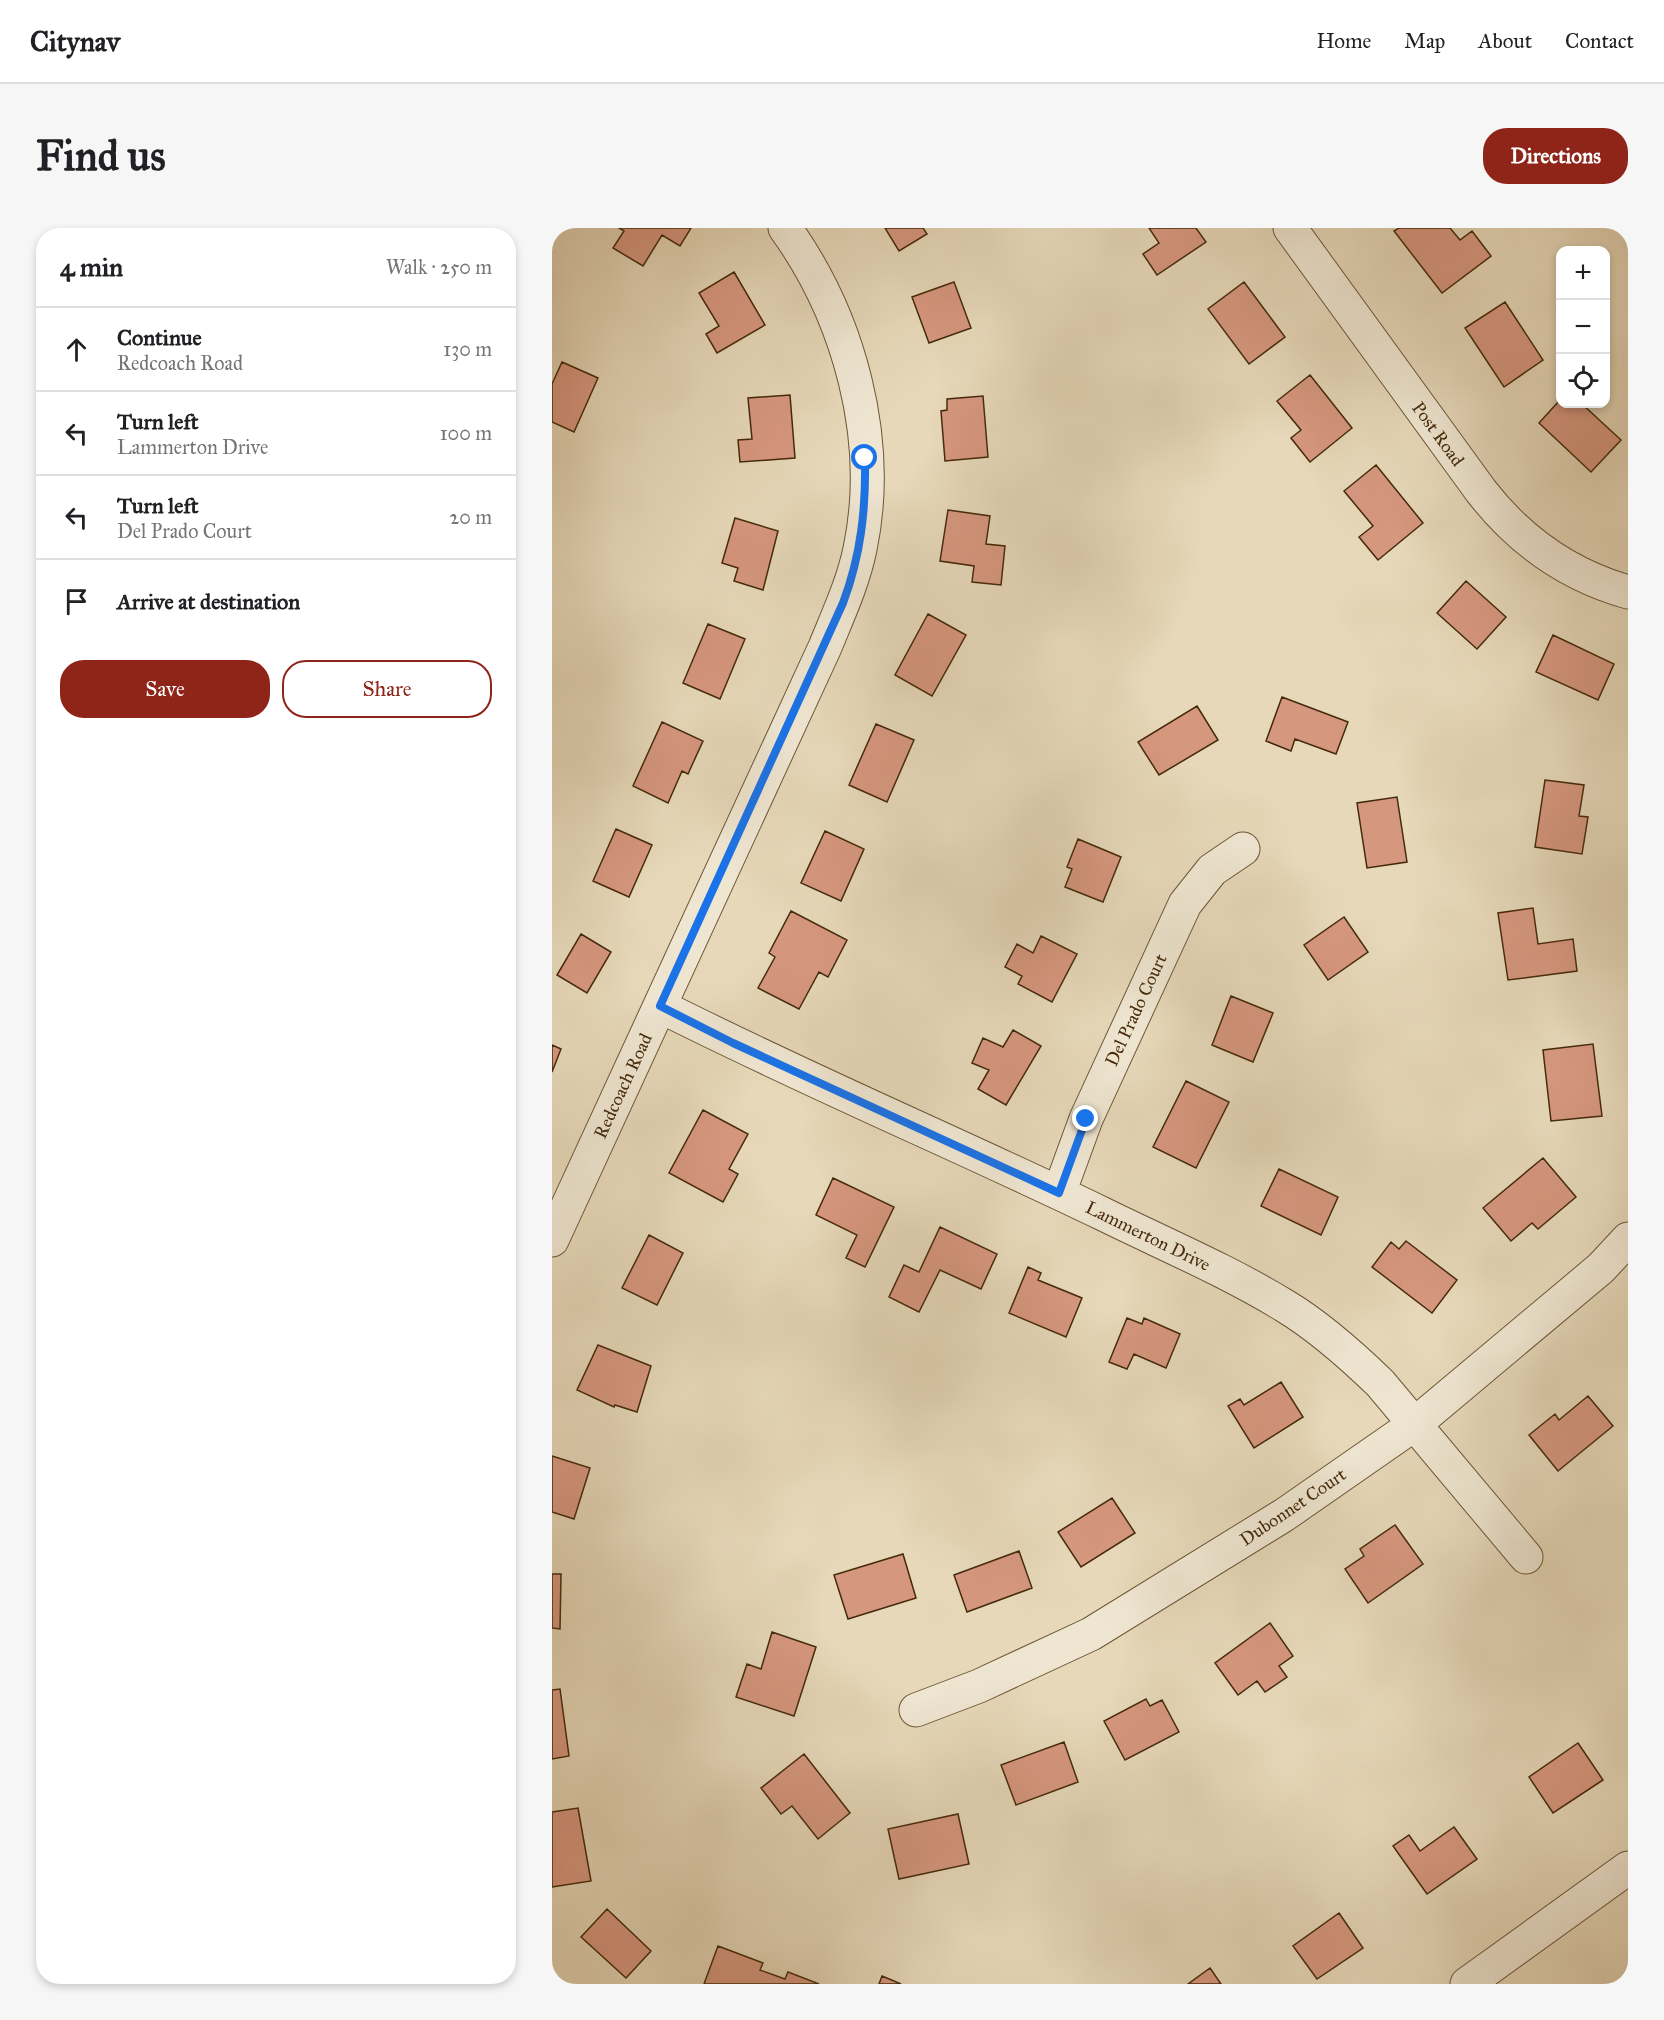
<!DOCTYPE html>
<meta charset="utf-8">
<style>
:root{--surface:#fff;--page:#f6f6f6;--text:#202124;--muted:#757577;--line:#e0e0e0;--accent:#8f2418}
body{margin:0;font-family:"IM FELL Great Primer",serif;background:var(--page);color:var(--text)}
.controls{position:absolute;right:18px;top:18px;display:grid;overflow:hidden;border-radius:12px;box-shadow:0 3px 9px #0003}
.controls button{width:54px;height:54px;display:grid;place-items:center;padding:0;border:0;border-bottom:2px solid var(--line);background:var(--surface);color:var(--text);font:30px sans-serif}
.stop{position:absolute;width:18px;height:18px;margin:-14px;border:4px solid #1a73e8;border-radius:50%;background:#fff}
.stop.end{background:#1a73e8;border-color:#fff;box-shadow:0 2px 6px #0008}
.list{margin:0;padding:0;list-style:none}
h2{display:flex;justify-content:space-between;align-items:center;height:78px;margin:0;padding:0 24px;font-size:26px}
h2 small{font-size:20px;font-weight:400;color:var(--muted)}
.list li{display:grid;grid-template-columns:39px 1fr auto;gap:18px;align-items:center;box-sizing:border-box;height:84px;padding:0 24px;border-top:2px solid var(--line)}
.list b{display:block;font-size:22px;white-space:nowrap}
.list p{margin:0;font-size:20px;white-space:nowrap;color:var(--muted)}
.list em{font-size:20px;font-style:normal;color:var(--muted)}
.actions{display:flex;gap:12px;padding:18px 24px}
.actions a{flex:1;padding:14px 0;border:2px solid var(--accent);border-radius:24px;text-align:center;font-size:21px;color:var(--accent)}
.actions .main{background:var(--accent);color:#fff}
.icon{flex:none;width:33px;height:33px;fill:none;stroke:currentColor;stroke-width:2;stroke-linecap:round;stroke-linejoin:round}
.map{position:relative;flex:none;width:1076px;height:1756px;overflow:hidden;border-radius:24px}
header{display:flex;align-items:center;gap:36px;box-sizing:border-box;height:84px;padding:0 30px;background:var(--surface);border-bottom:2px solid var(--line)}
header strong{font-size:28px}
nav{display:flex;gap:33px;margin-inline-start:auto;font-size:21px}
.intro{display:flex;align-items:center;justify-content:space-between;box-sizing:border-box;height:144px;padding:0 36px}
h1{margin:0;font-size:42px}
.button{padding:15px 27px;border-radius:24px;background:var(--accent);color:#fff;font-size:21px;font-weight:700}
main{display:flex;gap:36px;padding:0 36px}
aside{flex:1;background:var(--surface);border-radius:24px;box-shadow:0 3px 9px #0003}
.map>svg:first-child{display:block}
</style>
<header>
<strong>Citynav</strong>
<nav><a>Home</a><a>Map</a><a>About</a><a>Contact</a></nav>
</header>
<div class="intro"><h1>Find us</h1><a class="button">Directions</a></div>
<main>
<aside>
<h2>4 min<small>Walk · 250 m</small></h2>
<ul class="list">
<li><svg class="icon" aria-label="ahead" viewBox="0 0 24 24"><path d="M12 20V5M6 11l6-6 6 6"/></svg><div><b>Continue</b><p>Redcoach Road</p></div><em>130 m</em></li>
<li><svg class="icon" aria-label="left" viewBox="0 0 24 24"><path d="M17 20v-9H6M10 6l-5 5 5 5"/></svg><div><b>Turn left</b><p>Lammerton Drive</p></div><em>100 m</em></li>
<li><svg class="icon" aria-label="left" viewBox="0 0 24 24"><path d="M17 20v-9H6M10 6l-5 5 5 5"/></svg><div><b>Turn left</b><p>Del Prado Court</p></div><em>20 m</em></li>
<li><svg class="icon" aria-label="arrive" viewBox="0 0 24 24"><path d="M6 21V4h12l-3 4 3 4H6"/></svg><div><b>Arrive at destination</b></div></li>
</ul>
<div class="actions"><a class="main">Save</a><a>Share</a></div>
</aside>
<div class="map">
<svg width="1076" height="1756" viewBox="0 0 1076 1756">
<rect width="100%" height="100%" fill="#e6d8b9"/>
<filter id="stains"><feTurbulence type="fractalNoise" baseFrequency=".00333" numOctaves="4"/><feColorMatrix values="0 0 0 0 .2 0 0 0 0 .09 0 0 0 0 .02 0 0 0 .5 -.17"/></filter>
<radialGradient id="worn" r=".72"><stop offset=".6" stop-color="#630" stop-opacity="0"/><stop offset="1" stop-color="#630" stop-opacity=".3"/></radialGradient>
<!-- building -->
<path fill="#d6977f" stroke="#442a0b" stroke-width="1.5" d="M67 0H139L128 18 110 7 91 38 61 20 72 3Z
M333 0H371L375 6 347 23Z
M597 0H644L654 14 605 47 591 26 607 15Z
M847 0H898L908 12 920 3 939 28 890 65 842 3Z
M182 44 213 97 165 125 154 106 167 98 147 65Z
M402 54 419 100 377 115 360 69Z
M692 54 733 109 697 136 656 81Z
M953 74 991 132 952 159 913 100Z
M10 134 46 150 22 204 0 194V156Z
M758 147 800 200 758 234 739 210 749 202 725 173Z
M238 167 243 230 188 234 186 212 200 211 196 170Z
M431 168 436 229 393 233 389 183 395 182V171Z
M1008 172V176H1030L1069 212 1039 244 987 195Z
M824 237 871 295 826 332 807 309 821 298 792 263Z
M396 282 438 288 434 316 453 318 449 357 420 354 422 338 388 333Z
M183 290 226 303 211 362 182 353 186 340 170 335Z
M914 353 954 389 925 421 885 385Z
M376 386 414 407 380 468 343 447Z
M156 396 193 411 168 471 131 455Z
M1001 407 1062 436 1046 472 984 444Z
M730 469 796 494 784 526 743 511 739 523 714 513Z
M645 478 666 512 607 547 586 514Z
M110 494 151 513 136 546 130 543 116 575 81 558Z
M324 496 362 512 335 574 297 557Z
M993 552 1032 557 1027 588 1036 589 1030 626 983 619Z
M845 569 855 634 815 640 805 575Z
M64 601 100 617 77 669 41 653Z
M273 603 312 621 289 673 249 655Z
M526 611 569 629 551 674 513 659 520 641 515 639Z
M981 680 986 716 1021 711 1025 743 956 752 946 685Z
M239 683 295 712 276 749 267 744 247 781 206 760 223 729 217 725Z
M792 689 816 724 776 752 752 717Z
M29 706 59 724 35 765 5 747Z
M489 708 525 726 500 774 466 756 470 748 453 739 465 716 481 725Z
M679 768 721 785 701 834 660 817Z
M461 802 489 818 454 877 426 861 437 842 420 835 431 810 451 819Z
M1041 816 1050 888 999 893 991 822Z
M0 817 9 821 0 844Z
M634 853 677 874 644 940 601 919Z
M151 882 196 906 177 941 186 946 171 974 117 945Z
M991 930 1024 969 986 1001 980 995 959 1013 931 980Z
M727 941 786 969 769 1007 709 978Z
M281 950 342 979 313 1039 294 1030 305 1007 264 987Z
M388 999 445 1026 429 1061 388 1042 367 1084 337 1069 352 1037 367 1044Z
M97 1007 131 1025 105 1077 70 1060Z
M854 1013 905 1052 880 1085 820 1039 839 1014 847 1021Z
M476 1039 489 1045 486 1052 530 1070 514 1109 457 1085Z
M575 1090 590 1096 592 1090 628 1106 614 1140 582 1126 575 1141 557 1134Z
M46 1117 99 1138 85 1184 63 1177 62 1179 25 1162Z
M729 1154 751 1189 702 1220 676 1178 688 1171 692 1177Z
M1036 1168 1061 1198 1006 1243 977 1207 1003 1186 1007 1192Z
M0 1228 38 1240 22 1291 0 1284Z
M560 1270 583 1305 529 1339 506 1304Z
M843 1297 871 1336 816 1375 793 1341 812 1328 808 1321Z
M467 1323 480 1360 415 1384 402 1347Z
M351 1326 364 1370 296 1391 282 1347Z
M0 1346H9L8 1401 0 1400Z
M718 1395 741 1428 727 1438 735 1449 713 1464 705 1453 686 1467 663 1435Z
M220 1404 264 1419 242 1488 184 1469 195 1436 209 1441Z
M8 1461 17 1528 0 1531V1462Z
M594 1471 598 1478 610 1472 627 1504 573 1532 552 1493Z
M512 1514 526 1554 464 1577 449 1537Z
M1026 1515 1051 1552 1001 1585 977 1549Z
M252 1526 298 1585 266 1611 240 1578 229 1586 209 1560Z
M26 1580 39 1653 0 1659V1584Z
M406 1586 417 1636 347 1651 336 1601Z
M902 1599 925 1631 875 1666 841 1618 857 1607 868 1623Z
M55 1681 99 1723 74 1750 29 1709Z
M787 1685 811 1720 765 1751 741 1718Z
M166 1718 211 1735 208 1742 233 1751 236 1744 267 1756H152Z
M658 1740 669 1756H636Z
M330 1748 349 1756H327Z"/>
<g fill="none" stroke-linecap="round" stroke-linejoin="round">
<!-- minor casing -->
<g stroke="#6c5636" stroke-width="35">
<path id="minor" d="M738 0 929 263C967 312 1016 347 1076 364
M108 778C254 852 404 915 551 986 612 1016 676 1043 733 1078 768 1099 799 1127 828 1155L974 1329
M507 965 534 891 633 676 660 642 691 621
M0 1012 273 419C286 387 301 355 308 321 331 211 297 89 233 0
M364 1482 427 1458 539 1406 732 1287 863 1196 1049 1040 1076 1011
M915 1756 1076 1640"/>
</g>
<!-- minor -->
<use href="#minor" stroke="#efe6d2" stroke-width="33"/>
</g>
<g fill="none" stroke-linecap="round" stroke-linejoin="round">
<!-- route -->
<path stroke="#1a73e8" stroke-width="8" d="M313 230C314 281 309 327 291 375L108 778 181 815 507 965 534 891"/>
</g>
<g text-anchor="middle" stroke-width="6" stroke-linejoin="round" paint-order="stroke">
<!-- street labels -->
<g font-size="18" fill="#442a0b" stroke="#efe6d2">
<text transform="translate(886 206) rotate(54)" y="6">Post Road</text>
<text transform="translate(584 782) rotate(-65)" y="6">Del Prado Court</text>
<text transform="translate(71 858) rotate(-65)" y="6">Redcoach Road</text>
<text transform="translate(596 1008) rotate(26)" y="6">Lammerton Drive</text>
<text transform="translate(741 1279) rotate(-34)" y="6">Dubonnet Court</text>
</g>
</g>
<rect width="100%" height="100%" filter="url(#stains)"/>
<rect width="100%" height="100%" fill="url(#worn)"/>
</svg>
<div class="controls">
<button>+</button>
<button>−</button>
<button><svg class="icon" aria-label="locate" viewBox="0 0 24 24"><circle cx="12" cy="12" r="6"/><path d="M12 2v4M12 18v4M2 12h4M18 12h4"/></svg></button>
</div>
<div class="stop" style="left:313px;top:230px"></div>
<div class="stop end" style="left:534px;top:891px"></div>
</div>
</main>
